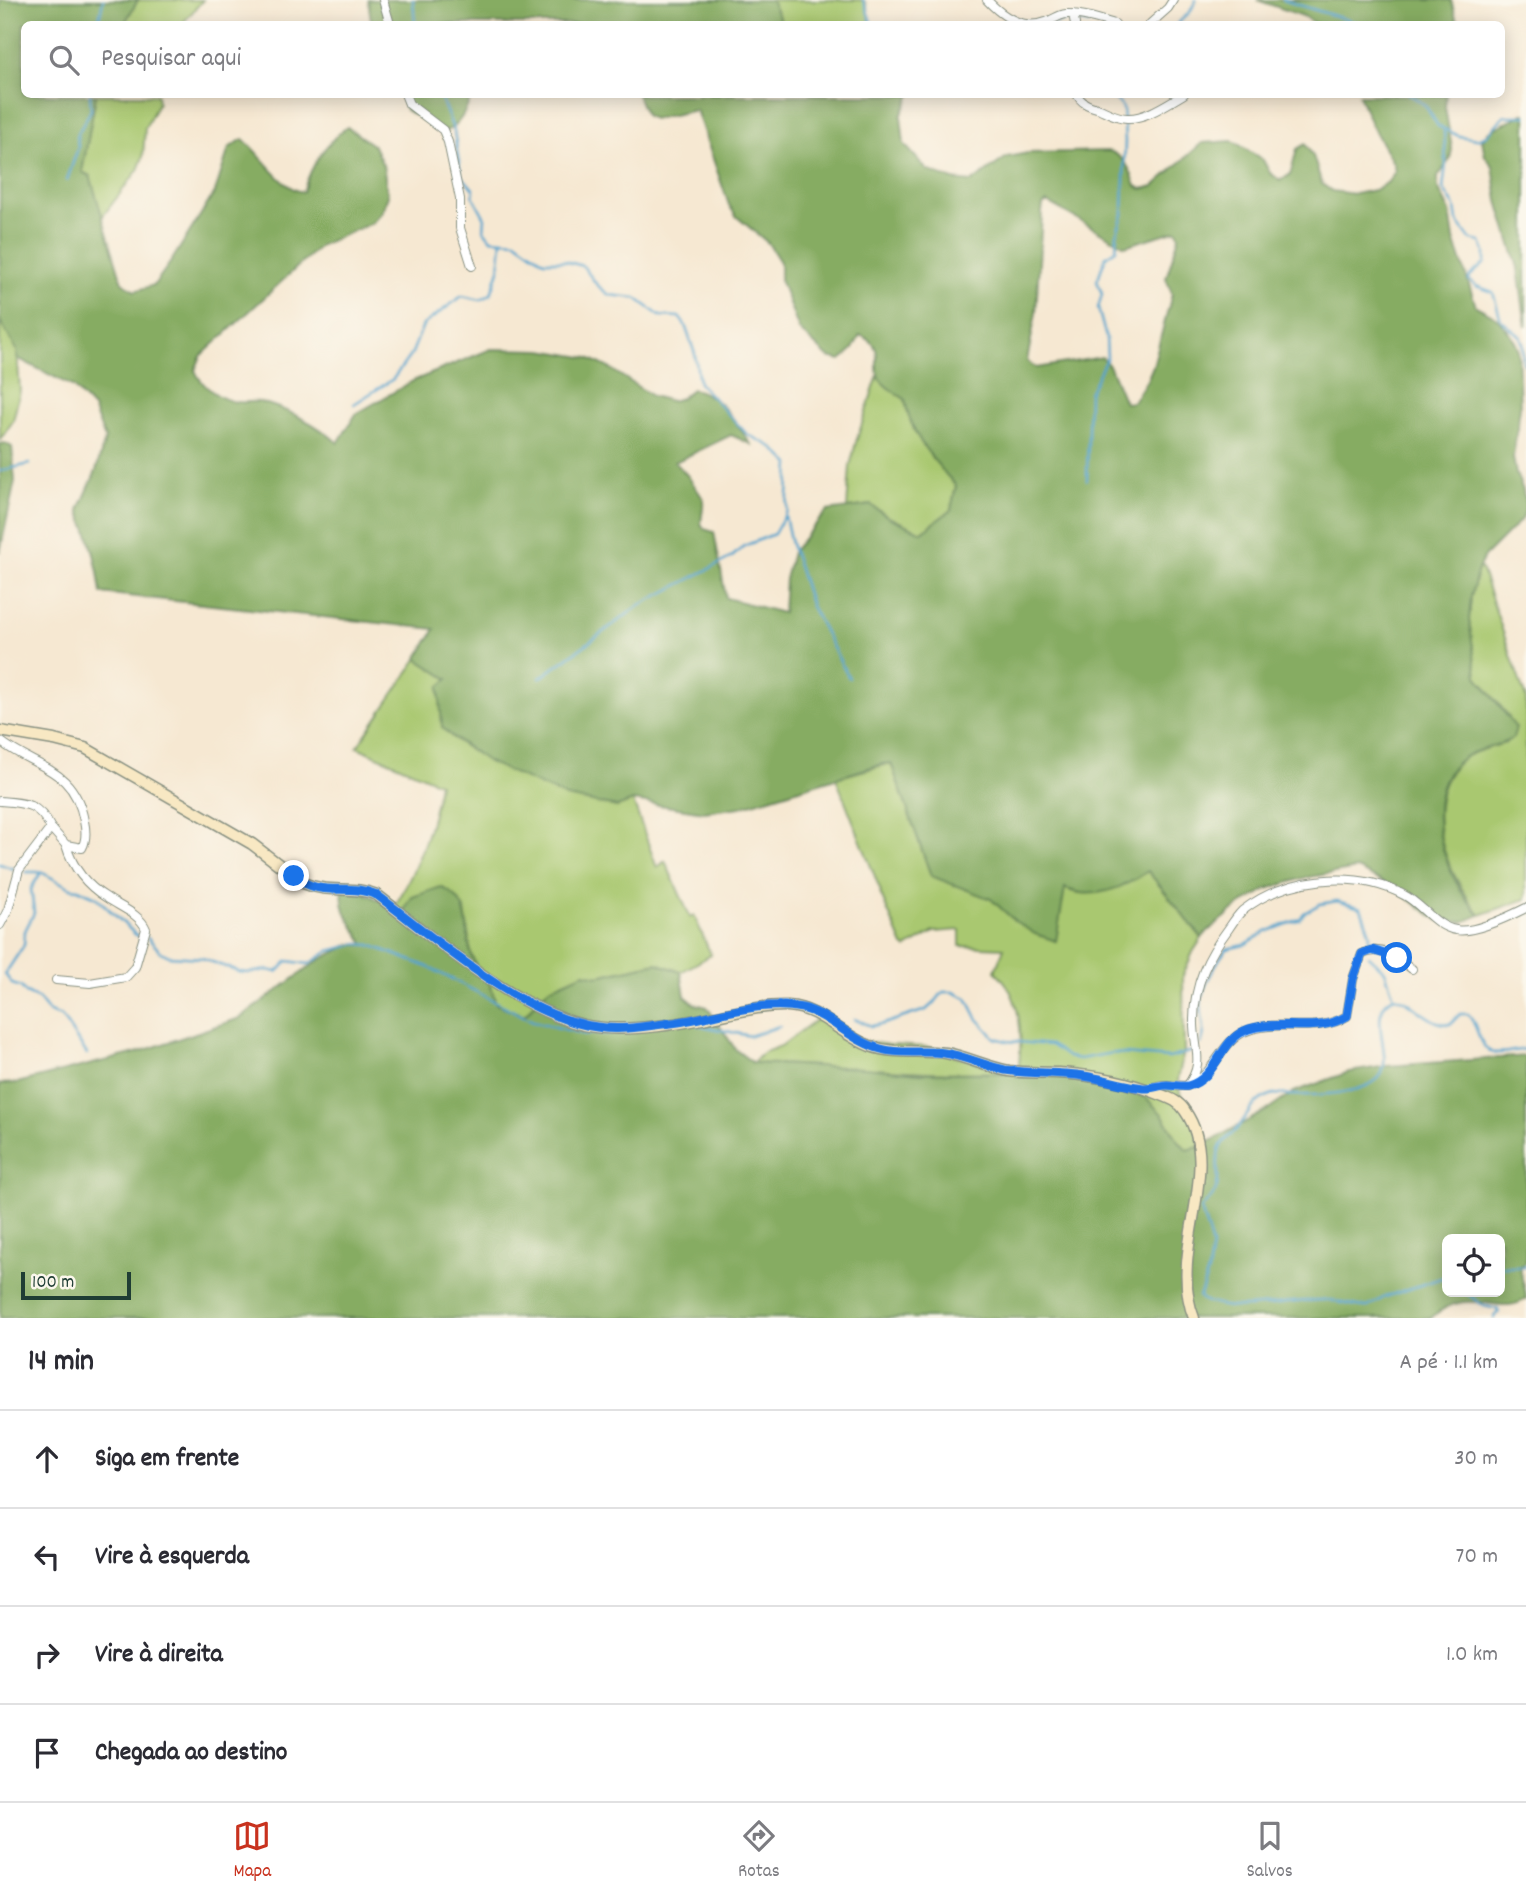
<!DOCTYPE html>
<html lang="pt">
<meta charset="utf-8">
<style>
:root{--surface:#fff;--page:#f2f2f3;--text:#2b2b33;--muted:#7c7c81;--line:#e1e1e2;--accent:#c8321e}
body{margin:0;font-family:Dekko,sans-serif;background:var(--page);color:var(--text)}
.controls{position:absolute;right:21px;bottom:21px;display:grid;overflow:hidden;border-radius:10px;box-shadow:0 4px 18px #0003}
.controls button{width:63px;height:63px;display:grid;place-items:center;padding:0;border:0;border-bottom:2px solid var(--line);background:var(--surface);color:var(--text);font:35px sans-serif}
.scale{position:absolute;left:21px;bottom:18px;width:110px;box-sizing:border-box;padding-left:7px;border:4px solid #1f3d34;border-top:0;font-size:19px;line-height:24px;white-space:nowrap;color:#1f3d34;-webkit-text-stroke:5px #fbf7ec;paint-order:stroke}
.stop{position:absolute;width:21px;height:21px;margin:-16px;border:5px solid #1a73e8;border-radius:50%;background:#fff}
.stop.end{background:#1a73e8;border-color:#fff;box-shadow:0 2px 7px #0008}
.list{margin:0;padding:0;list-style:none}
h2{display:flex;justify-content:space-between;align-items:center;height:91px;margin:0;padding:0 28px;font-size:30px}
h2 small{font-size:23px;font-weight:400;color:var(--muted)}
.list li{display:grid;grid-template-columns:46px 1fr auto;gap:21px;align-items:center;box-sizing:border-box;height:98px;padding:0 28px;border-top:2px solid var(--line)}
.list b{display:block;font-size:26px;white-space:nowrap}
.list em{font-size:23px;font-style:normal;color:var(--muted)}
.icon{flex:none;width:38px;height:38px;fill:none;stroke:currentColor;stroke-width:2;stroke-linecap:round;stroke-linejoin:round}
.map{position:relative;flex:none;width:1526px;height:1318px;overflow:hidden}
.search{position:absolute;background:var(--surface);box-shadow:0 4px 18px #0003;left:21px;right:21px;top:21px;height:77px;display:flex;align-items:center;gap:18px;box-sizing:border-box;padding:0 24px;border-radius:10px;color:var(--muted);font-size:26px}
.sheet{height:483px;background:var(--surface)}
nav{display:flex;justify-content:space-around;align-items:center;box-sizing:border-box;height:98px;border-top:2px solid var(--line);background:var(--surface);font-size:19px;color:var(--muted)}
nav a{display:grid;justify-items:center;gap:4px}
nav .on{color:var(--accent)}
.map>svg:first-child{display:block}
</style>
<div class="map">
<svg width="1526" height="1318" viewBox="0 0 1526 1318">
<rect width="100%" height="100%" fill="#fbf7ec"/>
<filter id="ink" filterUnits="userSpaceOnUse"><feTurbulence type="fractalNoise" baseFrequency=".0143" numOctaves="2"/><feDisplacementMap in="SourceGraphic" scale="14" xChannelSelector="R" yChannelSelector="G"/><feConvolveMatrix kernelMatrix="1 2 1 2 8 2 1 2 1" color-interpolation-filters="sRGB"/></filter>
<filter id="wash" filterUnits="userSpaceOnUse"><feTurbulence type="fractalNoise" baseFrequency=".00686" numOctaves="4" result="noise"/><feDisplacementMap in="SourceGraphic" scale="28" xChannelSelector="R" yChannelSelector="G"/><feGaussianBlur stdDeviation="1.57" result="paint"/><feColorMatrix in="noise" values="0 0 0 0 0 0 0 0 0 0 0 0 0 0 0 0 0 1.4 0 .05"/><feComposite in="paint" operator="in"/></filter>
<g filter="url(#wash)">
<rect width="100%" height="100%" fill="#f6e8d2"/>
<!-- green -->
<path fill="#a9c870" stroke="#648252" stroke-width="2" d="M138 0H203L182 24H124Z
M771 0H862L865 2 871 24H782Z
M96 95H157L158 103 145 128 143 157 138 170 102 217 90 176 82 172Z
M0 321 17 350 20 391 13 421 0 440Z
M878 375 881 381 905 399C910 436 933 459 956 486L951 510 922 532 888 517 871 505 847 508 850 466 856 442Z
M1481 568 1526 699V899L1480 915C1451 877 1426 829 1445 782 1449 774 1457 761 1465 757 1477 750 1493 747 1506 743L1509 717 1477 676 1469 620 1471 596 1478 569Z
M417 659 448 679 442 727C478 768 566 789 617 807L633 801 657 868 665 861 690 917 694 915 711 955 681 972 657 963 598 976 584 973 536 1000 525 1015 496 1004 489 983 476 966 471 954 465 909 441 887 418 897 403 912 393 909C416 872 433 826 439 783L357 747Z
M891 763 931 875 991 899 1015 921 1055 941 1064 888C1088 902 1128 885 1148 871L1202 938 1193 952 1183 975 1184 1051 1178 1080 1180 1093 1194 1122 1200 1147 1187 1150 1178 1140 1162 1114 1018 1072C1023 1038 1023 996 995 971L1004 948 960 946V930L934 932 906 948 903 946 880 893 881 892 836 778Z
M817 1019 853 1040 890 1045 928 1047 1008 1072C923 1075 838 1066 753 1063L762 1053 781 1046Z"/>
<!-- forest -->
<path fill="#86ac62" stroke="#52744b" stroke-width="2" fill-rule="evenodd" d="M0 0H138L124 24H24V94L96 95 82 172 90 176 122 282 135 291 154 285 172 260 215 192 229 148 243 139C259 152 284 191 303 192 311 165 324 144 347 127L374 146 383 165 388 196 382 212 372 223 321 245 201 356 195 370C201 386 220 400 237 402 245 403 252 401 260 402 287 409 317 424 338 443L356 414 413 381 491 349 542 350 589 358 611 369 652 396 671 401 681 398 692 389C720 394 735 422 751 444L731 435 675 462 688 476 704 500 701 523 704 529 714 532 726 598 783 613 785 579 792 552 827 511 871 505 888 517 922 532 951 510 956 486C933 459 910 436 905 399 897 394 883 386 879 378 872 361 887 347 860 335L853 349 841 360 828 357 799 330 780 279V262L768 243 736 216 729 205 696 110 654 119 646 116 637 95H911L901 116 904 144 927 170 953 180 972 182 1007 157 1028 153 1109 151C1125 156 1131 171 1136 186L1142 189 1154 186 1202 143 1233 141 1263 160 1270 173 1280 180 1290 175 1297 149 1305 144 1313 156 1322 184 1332 191 1355 194 1374 190 1388 182 1395 171 1393 163 1371 124 1359 95H1446L1445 107 1452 149 1450 159 1438 177V188L1450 212 1454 239 1476 306 1495 316 1511 334 1518 348 1520 408 1513 457 1516 474 1523 490 1526 507 1523 518 1484 557 1478 569 1471 596 1469 620 1477 676 1516 728 1513 738C1498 748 1476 748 1463 758 1422 788 1439 852 1460 889 1465 898 1473 906 1480 915L1463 922 1438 920 1391 886 1357 869 1304 878 1267 889 1239 906 1208 931 1202 938 1148 871C1126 887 1091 902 1065 888L1056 941 1035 934 1015 921 991 899 931 876 891 763 882 764 740 807 704 812 633 801 617 807 566 797 488 762 449 734 442 727 439 687 448 679 417 659 435 629 101 593C98 563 91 538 79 510L96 471 105 439 93 408 72 386 17 358V350L0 321ZM1047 202 1125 246 1177 230 1179 237 1166 278 1172 294 1153 366 1147 380 1133 402 1125 403 1110 367 1102 357 1036 368 1027 361 1036 313 1042 212 1043 205Z
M368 0H771L782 24H377L371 20Z
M1257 0H1451L1456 18 1461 24H1316L1303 16Z
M402 95H472C466 110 460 127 443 132L406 110Z
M1523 114H1526V327L1518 268 1498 201 1493 166 1485 156 1482 140 1489 131Z
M5 443 12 447 15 481 0 552V444Z
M441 887C478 904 460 934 475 964 478 971 485 976 489 982 492 989 494 997 496 1004L525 1015 548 989 584 973 598 976 657 963 681 972 685 996 695 1004 707 1007 736 1050 753 1063 865 1068 920 1073H1067L1132 1090 1147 1099 1162 1114 1178 1140 1187 1150 1200 1147 1271 1108 1294 1092 1349 1072 1387 1066 1526 1056V1263L1521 1266C1519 1275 1526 1287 1526 1299 1500 1318 1469 1283 1431 1318H0V1084L17 1083 136 1053 240 1018 319 960 351 944 365 945C354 925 339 912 343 889H357L403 912 412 897ZM1447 1239H1500V1292H1447Z"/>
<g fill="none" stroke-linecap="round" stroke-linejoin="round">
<!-- stream -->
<path stroke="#52a3cd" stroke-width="2.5" d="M413 0 415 24
M863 0 872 24
M1283 0 1361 24
M98 24 103 0
M1053 24 1069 19 1089 24
M1177 24 1190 12 1196 0
M439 94 454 131 461 175 474 190 473 196 485 218 484 230 491 239 516 241 544 261H565L583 266 597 285 609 295 636 298 660 316 679 317 685 325 695 354 699 383 747 434 772 447 790 464 787 511 774 534 744 546 732 557 640 605 540 678
M1409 94 1425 105 1438 126 1459 136 1477 139 1487 135 1504 116H1526
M1444 130 1446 164 1443 189 1455 207 1457 221 1471 240 1481 242 1485 252V263L1470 276 1469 280 1476 286 1493 292 1501 320 1520 336 1523 344V361L1526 366
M67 180 78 148 77 135 91 110 90 94
M354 404 393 379 412 353 423 325 462 296 481 300 491 294 499 270 502 241
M0 471 30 464
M1087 480 1089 393 1107 357 1106 338 1098 308 1102 294 1097 281 1106 256 1116 250 1117 232 1123 215 1125 140 1123 108 1111 94
M785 516 791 544 811 606 849 678
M0 864 14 869
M26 872H41L71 888 78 889 96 897 136 935 141 936
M41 872 31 889 34 913 25 931 24 945 5 974 12 984 21 987 26 993 39 999 49 1012 61 1016 87 1054
M148 938 161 952 169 956 202 958 239 972 249 973 268 970 277 972 288 961 309 964 329 951 357 944 370 945 428 967 533 1021 583 1034 622 1033
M1369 956 1385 971 1394 997
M1394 997C1365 1011 1392 1050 1382 1073 1370 1098 1297 1096 1274 1094 1252 1100 1250 1113 1238 1127 1233 1135 1223 1139 1220 1148 1214 1162 1222 1178 1215 1192 1212 1199 1205 1203 1201 1209L1212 1246 1208 1272 1199 1298C1234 1318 1285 1299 1325 1300 1339 1301 1353 1307 1368 1307L1385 1297 1447 1276
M1394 997C1411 998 1427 1025 1450 1024L1460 1014H1468C1480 1026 1477 1052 1498 1053 1507 1053 1517 1050 1526 1049
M854 1019 871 1026 883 1024 926 1010 936 1001 943 992H953L967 998 977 1018 995 1038 1007 1041 1051 1045 1068 1057 1080 1059 1113 1053 1169 1058 1193 1051
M698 1025 750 1036 780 1026
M1201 1044C1208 1026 1201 1022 1201 1005 1200 992 1218 958 1227 949L1244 945 1266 932 1300 919 1304 913 1320 904 1337 901 1361 908 1370 934 1368 945
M1500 1267H1526
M1465 1292 1484 1306 1497 1309 1499 1312 1494 1318"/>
</g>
</g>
<g filter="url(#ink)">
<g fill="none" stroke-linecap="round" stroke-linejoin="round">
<!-- street casing -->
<g stroke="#8a9283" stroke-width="10">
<path id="street" d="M383 0 390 24
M987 0C1002 16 1022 31 1046 22 1053 20 1058 15 1066 14 1082 13 1100 20 1115 24
M1073 14 1075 24
M1150 24 1168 8 1173 0
M405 94 409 104 443 130 448 142 460 199V228L472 266
M1077 94C1081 104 1091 106 1100 109 1109 113 1117 118 1127 118 1146 119 1168 103 1184 94
M0 741C36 769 74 767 84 821 86 830 87 839 82 848L66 845C73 869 86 885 107 898 120 907 140 914 146 929L135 967 126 977 90 983 56 980
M0 801C26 803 38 803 51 828L19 870 8 910 0 925
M51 828 66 845
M1193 1083C1216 1072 1222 1040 1246 1031 1278 1018 1316 1035 1347 1016L1353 979 1362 954C1381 945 1397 957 1412 969
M1145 1089 1162 1085 1187 1086C1206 1063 1193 1046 1194 1020 1194 984 1208 956 1229 928 1233 922 1237 916 1242 911 1285 877 1355 869 1404 895 1422 904 1435 927 1456 930 1473 934 1510 916 1526 908"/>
</g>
<!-- secondary casing -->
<g stroke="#8a9283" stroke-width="13">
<path id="secondary" d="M0 731 54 740 85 748 252 844 303 883C328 894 353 885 377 895 434 939 514 1008 583 1025 619 1033 667 1026 702 1019 731 1014 758 1005 788 1006 820 1008 841 1035 870 1046 896 1055 920 1049 946 1053 967 1057 987 1067 1009 1071 1025 1073 1041 1072 1058 1073 1092 1075 1127 1081 1159 1094 1169 1098 1179 1101 1185 1111 1225 1168 1167 1251 1194 1318"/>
</g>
<!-- street -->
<use href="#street" stroke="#fff" stroke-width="8"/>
<!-- secondary -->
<use href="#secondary" stroke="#f8e8c3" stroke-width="10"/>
</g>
</g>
<g fill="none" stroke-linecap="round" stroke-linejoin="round" filter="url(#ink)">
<!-- route -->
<path stroke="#1a73e8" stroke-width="9" d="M294 876C322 899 347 882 377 895 437 940 522 1017 597 1027 622 1031 647 1026 671 1023 712 1018 761 999 802 1008 829 1014 851 1041 881 1049 901 1055 923 1050 944 1053 965 1056 984 1066 1005 1070 1031 1074 1058 1072 1084 1076 1101 1078 1131 1088 1146 1088 1153 1088 1160 1085 1167 1085 1173 1085 1182 1087 1188 1086 1216 1079 1220 1042 1244 1031 1275 1017 1315 1036 1347 1016L1353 979 1362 954 1372 950 1397 958"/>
</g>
</svg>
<div class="controls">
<button><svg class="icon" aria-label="locate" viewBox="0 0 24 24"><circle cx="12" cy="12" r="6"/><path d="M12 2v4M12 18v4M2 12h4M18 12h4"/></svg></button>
</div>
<div class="scale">100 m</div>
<div class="stop" style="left:1397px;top:958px"></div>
<div class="stop end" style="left:294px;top:876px"></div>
<div class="search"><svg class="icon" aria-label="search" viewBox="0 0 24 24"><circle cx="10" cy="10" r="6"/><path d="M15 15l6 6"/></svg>Pesquisar aqui</div>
</div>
<section class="sheet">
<h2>14 min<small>A pé · 1.1 km</small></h2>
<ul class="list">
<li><svg class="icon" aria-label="ahead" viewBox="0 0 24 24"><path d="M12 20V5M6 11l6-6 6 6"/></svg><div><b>Siga em frente</b></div><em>30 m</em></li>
<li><svg class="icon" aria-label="left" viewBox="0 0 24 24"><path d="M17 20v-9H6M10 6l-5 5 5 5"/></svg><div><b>Vire à esquerda</b></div><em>70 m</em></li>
<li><svg class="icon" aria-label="right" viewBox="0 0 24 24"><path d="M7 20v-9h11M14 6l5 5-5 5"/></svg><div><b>Vire à direita</b></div><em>1.0 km</em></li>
<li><svg class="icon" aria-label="arrive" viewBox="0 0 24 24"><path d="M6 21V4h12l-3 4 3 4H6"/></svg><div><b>Chegada ao destino</b></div></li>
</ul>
</section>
<nav>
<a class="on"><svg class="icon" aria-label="map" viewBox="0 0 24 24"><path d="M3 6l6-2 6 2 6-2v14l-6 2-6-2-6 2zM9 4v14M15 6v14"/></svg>Mapa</a>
<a><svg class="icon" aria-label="directions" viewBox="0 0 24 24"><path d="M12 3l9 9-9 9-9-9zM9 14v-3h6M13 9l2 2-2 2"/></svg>Rotas</a>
<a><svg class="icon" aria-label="saved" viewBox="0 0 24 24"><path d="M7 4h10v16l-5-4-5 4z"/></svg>Salvos</a>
</nav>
